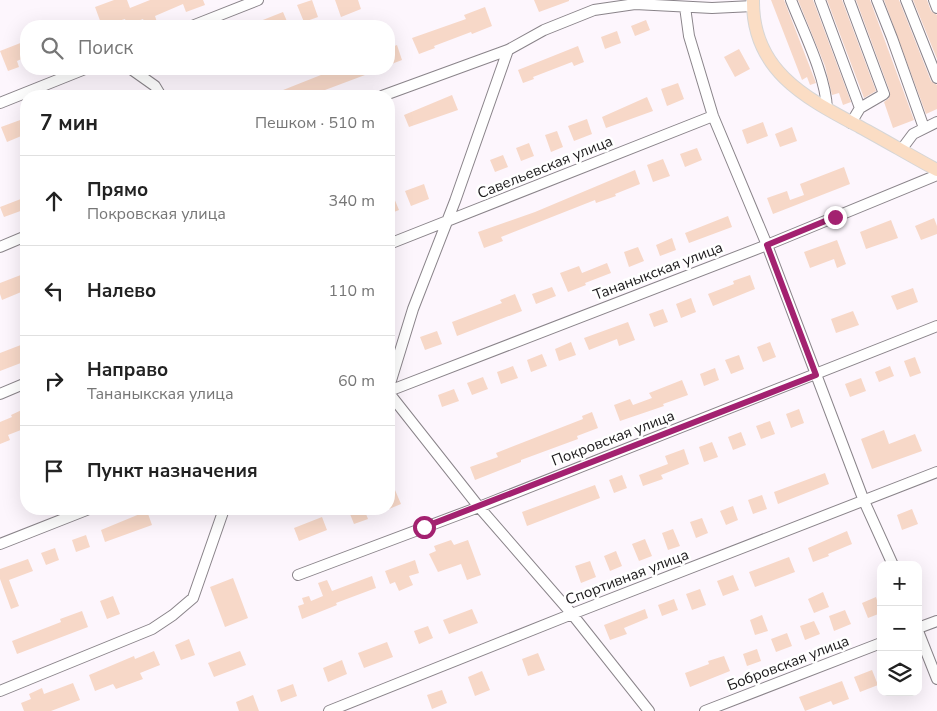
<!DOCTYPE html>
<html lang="ru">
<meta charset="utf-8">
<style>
:root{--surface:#fff;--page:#f2f2f2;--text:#222;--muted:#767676;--line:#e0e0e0}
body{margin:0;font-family:"Nunito Sans",sans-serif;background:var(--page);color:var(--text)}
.controls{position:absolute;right:15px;bottom:15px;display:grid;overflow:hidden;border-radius:10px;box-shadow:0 5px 20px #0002}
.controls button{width:45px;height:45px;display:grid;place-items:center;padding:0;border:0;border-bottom:1px solid var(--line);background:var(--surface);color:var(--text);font:25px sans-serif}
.stop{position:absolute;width:15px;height:15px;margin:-11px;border:4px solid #a32170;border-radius:50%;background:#fff}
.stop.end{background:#a32170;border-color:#fff;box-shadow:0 1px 5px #0008}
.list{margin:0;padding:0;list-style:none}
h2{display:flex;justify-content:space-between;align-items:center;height:65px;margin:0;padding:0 20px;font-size:21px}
h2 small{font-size:16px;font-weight:400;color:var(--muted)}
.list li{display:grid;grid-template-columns:32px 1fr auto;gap:15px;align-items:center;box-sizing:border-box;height:90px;padding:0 20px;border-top:1px solid var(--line)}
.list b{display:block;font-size:19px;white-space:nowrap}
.list p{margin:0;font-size:16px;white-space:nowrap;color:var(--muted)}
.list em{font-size:16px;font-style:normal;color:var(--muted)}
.icon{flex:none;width:28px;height:28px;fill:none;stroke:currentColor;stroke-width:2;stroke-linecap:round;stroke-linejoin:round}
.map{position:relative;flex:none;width:937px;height:711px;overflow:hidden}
.search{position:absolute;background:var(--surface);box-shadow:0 5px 20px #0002;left:20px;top:20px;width:375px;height:55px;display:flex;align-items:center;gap:12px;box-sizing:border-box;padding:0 18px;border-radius:20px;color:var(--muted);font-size:19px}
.panel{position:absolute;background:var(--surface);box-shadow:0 5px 20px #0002;left:20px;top:90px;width:375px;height:425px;border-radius:20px}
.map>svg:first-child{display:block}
</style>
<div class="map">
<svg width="937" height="711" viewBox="0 0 937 711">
<rect width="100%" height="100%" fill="#fdf6fd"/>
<!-- building -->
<path fill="#f7d8c8" d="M114 0H127L130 8 150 0H203L205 5 186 12 183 4 155 16 157 22 146 26 143 19 127 25 125 19 102 26 95 7Z
M312 0 318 17 304 22 297 5Z
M335 0H358L361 9 341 17Z
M534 0H569V1L539 12Z
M771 0H784L816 83 810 85 807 77 802 80Z
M798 0H813L851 102 843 105 839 93 832 95 825 66Z
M827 0H842L876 91 864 98Z
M856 0H870L914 120 893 128 884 102 889 98 890 92Z
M884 0H899L931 81 937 85V109L926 114Z
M913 0H927L931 11 937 15V59Z
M485 7 492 26 472 34 471 32 434 46 435 48 419 54 412 38 466 19 464 15Z
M283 12 289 26H248Z
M646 20 650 30 635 36 631 26Z
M617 31 621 43 605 49 601 37Z
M23 42 26 50V57L17 61 19 67 8 71 0 51Z
M397 45 402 60 389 65V48Z
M578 46 584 62 574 66 572 62 533 77 534 79 523 83 518 70Z
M739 49 750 69 735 77 724 57Z
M336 69H381L317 93 318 94 312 96H268Z
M678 83 684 99 667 106 661 89Z
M452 95 458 110 409 127 404 115Z
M647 97 653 111 606 128 602 117Z
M23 119 26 126V134L7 142 1 127Z
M587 119 592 134 574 141 568 126Z
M763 122 768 136 747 144 742 130Z
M792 127 797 141 780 147 775 134Z
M557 131 563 147 551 152 545 135Z
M529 143 534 156 521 161 516 148Z
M697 148 702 160 685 167 680 154Z
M503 155 508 167 495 172 490 160Z
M663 159 670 176 653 182 647 165Z
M844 167 850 184 773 214 767 198 787 191 790 200 804 195 800 184Z
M635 170 640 184 615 194 616 196 596 203 595 200 501 237 503 241 484 248 478 232 535 212Z
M424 184 429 199 411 206 405 191Z
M389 186 399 210 389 214Z
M26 197V209L4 217 0 207Z
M728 216 732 227 689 243 685 233Z
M934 218 937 226V234L921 240 915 226Z
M891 220 898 238 866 249 860 232Z
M672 238 676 250 660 256 656 245Z
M837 240 846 264 837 268 834 259 810 268 804 252Z
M638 247 644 261 629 267 624 252Z
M607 263 611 273 585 283 586 285 568 292 560 273 579 266 582 273Z
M26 273V290L2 300 0 294V283Z
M750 275 755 289 713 306 708 294 734 284 733 281Z
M552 287 556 296 536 304 532 294Z
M913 288 918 302 897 310 891 296Z
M515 294 522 311 457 336 452 322 502 303 500 300Z
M691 298 696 312 681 318 676 304Z
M663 309 668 322 654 327 649 314Z
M853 311 859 325 836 333 831 319Z
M628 322 635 340 619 346 617 339 589 350 584 338Z
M437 331 442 344 425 350 420 337Z
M571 342 576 355 559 361 555 349Z
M770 342 776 357 763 362 757 347Z
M26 343V361L0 371V353Z
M542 354 547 366 531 372 527 360Z
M739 355 744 369 731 374 725 360Z
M915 357 921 373 910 377 904 361Z
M513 366 518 378 501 384 497 372Z
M890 366 894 376 879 382 875 372Z
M715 368 719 380 704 386 700 374Z
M483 377 488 389 472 395 467 383Z
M861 378 866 391 850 397 845 384Z
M682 380 688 395 663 404 664 406 620 421 614 405 630 399 633 405 652 398 649 393Z
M454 389 459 401 442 407 438 395Z
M26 408V428L8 435 10 440 0 444V422L12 417 11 415Z
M799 409 804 423 791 428 786 414Z
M592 412 598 428 577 436 578 439 521 460V462L475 480 470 467 498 457 496 453 583 419 582 416Z
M770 421 775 434 761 439 756 426Z
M884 430 889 444 915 434 922 451 872 469 861 439Z
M741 432 746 445 733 450 728 437Z
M712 442 718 457 704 462 699 447Z
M684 449 689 464 661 475 663 479 643 486 639 475 668 464 665 456Z
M825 473 829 484 778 504 774 492Z
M622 475 627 488 614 493 609 480Z
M595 485 600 498 527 526 522 512Z
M395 490 401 504 389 509V493Z
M762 495 767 509 753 514 748 500Z
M733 506 738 520 726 525 720 511Z
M348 509H364L368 519 354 524Z
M912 509 918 524 902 530 897 515Z
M147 511 152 525 105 542 101 530Z
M322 517 327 530 299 541 294 528Z
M702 518 708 533 696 538 690 522Z
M673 529 680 546 668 550 662 533Z
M847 531 852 544 828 554 829 556 813 562 808 548Z
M86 535 90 547 76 552 72 540Z
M645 539 652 556 639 561 632 544Z
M451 540 454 545 468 540 481 575 467 580 461 564 438 572 429 554 436 551 434 546Z
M55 548 59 560 46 565 41 553Z
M616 551 622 566 610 571 604 556Z
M789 557 795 572 755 587 749 572Z
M28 559 33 571 9 580 19 606 11 609 0 579V569Z
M415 560 419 573 409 576 413 585 399 591 395 582 390 584 385 571Z
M590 561 596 577 581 583 575 566Z
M733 575 739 590 723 596 717 581Z
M372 576 376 588 336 603 337 605 302 619 298 606 304 604 302 598 309 596 311 601 323 596 318 583 327 580 332 591Z
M233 578 248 618 225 627 210 587Z
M700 589 706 605 692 610 686 594Z
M823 592 829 607 814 613 808 599Z
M113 596 120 614 107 619 100 601Z
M876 597 881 613 868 618 862 603Z
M674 599 678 610 662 616 658 605Z
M472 609 478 623 449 634 443 620Z
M645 609 648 618 624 628 627 634 610 640 604 625Z
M845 610 851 624 834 631 829 616Z
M82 611 88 627 17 654 12 641 61 622 60 619Z
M762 615 768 631 755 635 750 620Z
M814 621 820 634 805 640 800 626Z
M428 626 433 638 419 644 414 631Z
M787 633 792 646 776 652 771 639Z
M189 639 195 655 181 660 175 645Z
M387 642 393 657 364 668 358 653Z
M757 649 761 661 747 666 743 654Z
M154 651 160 665 140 673 143 679 116 689 113 684 95 691 89 675 134 656 135 659Z
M240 651 246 665 214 677 208 663Z
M538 653 545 670 528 676 522 659Z
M724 656 730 671 690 687 685 673 709 664 708 661Z
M342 660 347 674 328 682 323 668Z
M872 670 878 685 860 692 854 677Z
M482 671 490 690 475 696 468 677Z
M842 681 849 699 833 705 831 701 805 711 799 697Z
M73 683 80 700 51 711H24L21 703 31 699 29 694 42 688 44 694Z
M293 684 297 696 281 702 277 690Z
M442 690 447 703 432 709 427 695Z
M253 695 259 711H239L236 702Z"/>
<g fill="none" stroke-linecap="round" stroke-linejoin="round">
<!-- minor casing -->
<g stroke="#8a848a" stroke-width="12">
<path id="minor" d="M791 0C803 31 826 76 827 109
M820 0 860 108 851 123
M849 0 884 94 860 108
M877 0 892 38 924 128
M906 0 937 78
M934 0 937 8
M685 7 689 36 713 116 767 245 864 501 893 565
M192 26 258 0
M131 69 155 86 161 96
M382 96 508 50 544 30 594 10 635 4 712 8 753 6
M0 103 85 69
M901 150 913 134 937 122
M389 244 713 116
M0 247 26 236
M389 387 413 309 455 201 508 50
M389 391 767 245 937 175
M389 393 479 507 572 614 649 711
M0 394 26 383
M0 544 89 509
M298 575 479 507 937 326
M918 628 937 621
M918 631 937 679
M0 691 152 629 173 615 193 598 224 509
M329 711 572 614 937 472
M705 711 881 643"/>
</g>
<!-- major casing -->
<g stroke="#d6d6d6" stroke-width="14">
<path id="major" d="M753 0C752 71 806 98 860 127 886 141 911 156 937 170"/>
</g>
<!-- minor -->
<use href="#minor" stroke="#fff" stroke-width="10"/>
<!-- major -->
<use href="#major" stroke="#fbddc4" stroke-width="12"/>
</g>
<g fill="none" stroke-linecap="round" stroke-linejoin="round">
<!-- route -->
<path stroke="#a32170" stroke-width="6" d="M424 527 816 375 767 245 835 217"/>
</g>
<g text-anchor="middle" stroke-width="5" stroke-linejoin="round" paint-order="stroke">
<!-- street labels -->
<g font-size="15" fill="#1c1a1c" stroke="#fff">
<text transform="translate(545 167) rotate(-22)" y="5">Савельевская улица</text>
<text transform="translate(658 271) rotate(-21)" y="5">Тананыкская улица</text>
<text transform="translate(613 438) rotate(-21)" y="5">Покровская улица</text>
<text transform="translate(627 577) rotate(-21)" y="5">Спортивная улица</text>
<text transform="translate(788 663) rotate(-21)" y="5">Бобровская улица</text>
</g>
</g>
</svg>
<div class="controls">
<button>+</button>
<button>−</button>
<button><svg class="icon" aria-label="layers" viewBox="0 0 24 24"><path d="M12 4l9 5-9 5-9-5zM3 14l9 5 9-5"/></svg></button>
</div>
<div class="stop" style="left:424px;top:527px"></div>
<div class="stop end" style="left:835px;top:217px"></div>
<div class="search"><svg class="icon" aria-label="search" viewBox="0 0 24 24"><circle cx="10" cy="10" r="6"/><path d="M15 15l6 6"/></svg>Поиск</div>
<section class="panel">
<h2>7 мин<small>Пешком · 510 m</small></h2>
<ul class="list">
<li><svg class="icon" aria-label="ahead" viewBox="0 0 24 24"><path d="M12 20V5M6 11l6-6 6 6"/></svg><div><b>Прямо</b><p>Покровская улица</p></div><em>340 m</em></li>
<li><svg class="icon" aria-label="left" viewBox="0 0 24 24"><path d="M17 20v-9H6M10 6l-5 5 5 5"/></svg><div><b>Налево</b></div><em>110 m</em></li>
<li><svg class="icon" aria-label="right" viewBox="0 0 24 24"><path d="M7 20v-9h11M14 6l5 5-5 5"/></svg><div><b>Направо</b><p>Тананыкская улица</p></div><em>60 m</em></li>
<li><svg class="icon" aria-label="arrive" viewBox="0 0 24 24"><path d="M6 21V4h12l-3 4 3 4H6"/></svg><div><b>Пункт назначения</b></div></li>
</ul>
</section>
</div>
